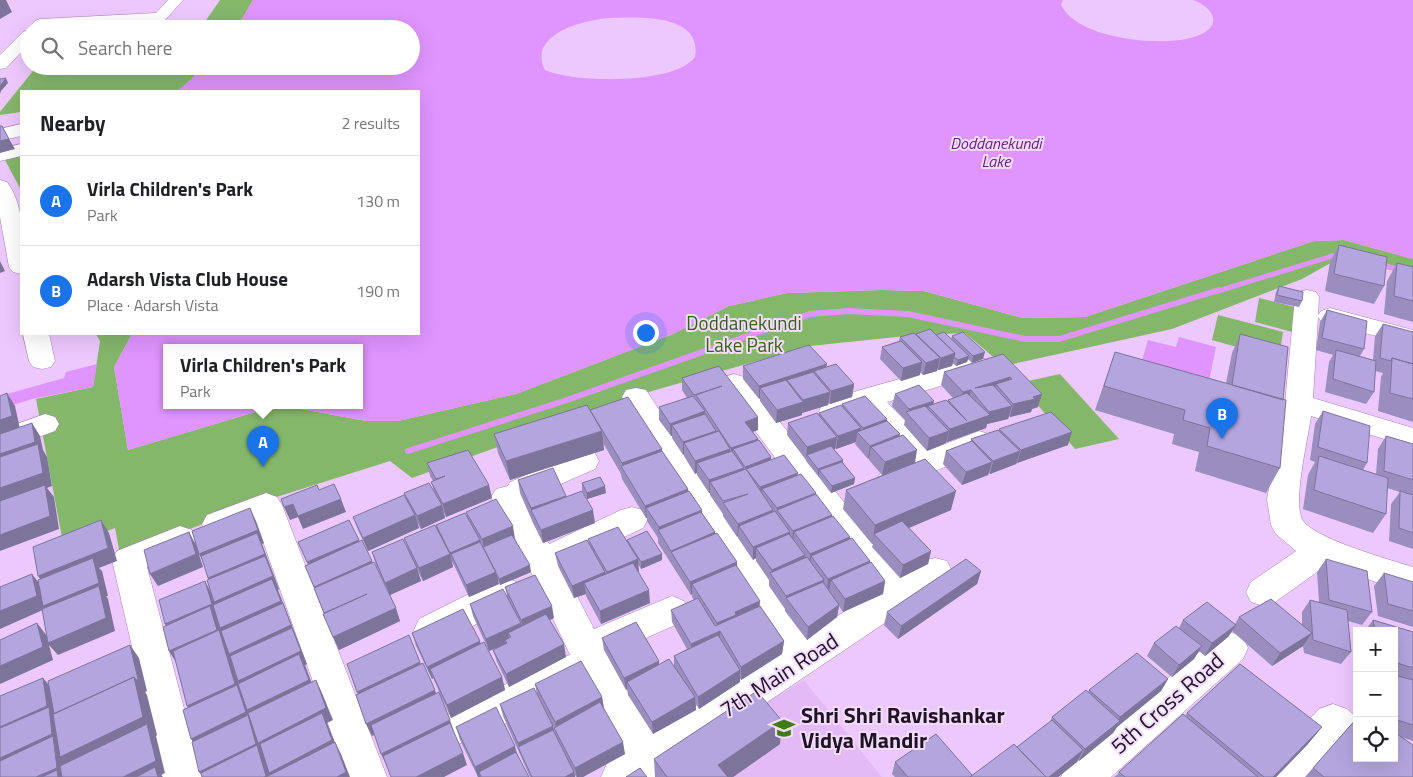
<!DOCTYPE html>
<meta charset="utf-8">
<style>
:root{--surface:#fff;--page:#f2f2f2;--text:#202124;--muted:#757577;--line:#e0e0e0;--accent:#1a73e8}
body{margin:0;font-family:"Titillium Web",sans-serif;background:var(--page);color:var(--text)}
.controls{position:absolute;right:15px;bottom:15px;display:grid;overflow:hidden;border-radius:0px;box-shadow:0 5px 20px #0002}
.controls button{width:45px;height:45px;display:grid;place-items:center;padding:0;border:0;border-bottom:1px solid var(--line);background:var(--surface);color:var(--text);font:25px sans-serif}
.you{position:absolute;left:645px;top:332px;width:18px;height:18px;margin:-12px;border:4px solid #fff;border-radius:50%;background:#1a73e8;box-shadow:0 0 0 8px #1a73e833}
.badge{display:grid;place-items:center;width:32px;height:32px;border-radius:50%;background:var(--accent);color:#fff;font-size:16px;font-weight:700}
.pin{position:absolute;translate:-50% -41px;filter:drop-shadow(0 1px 2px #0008)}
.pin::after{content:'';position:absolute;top:26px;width:18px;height:15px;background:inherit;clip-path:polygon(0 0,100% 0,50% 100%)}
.popup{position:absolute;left:163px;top:344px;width:200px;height:65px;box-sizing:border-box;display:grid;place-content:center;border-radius:0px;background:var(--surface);filter:drop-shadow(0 1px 4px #0005);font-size:16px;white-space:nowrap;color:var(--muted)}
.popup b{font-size:19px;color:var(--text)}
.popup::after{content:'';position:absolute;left:50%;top:100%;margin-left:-10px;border:10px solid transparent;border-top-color:var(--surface)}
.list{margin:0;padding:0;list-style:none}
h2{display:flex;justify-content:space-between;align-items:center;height:65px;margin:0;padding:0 20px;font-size:21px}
h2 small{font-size:16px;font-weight:400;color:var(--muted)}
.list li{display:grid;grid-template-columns:32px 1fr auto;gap:15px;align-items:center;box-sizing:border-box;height:90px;padding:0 20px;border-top:1px solid var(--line)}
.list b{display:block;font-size:19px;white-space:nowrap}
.list p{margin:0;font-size:16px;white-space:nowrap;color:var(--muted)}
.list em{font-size:16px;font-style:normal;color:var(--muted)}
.icon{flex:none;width:28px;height:28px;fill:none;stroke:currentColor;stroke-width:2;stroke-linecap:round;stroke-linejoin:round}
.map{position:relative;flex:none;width:1413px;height:777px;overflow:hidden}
.search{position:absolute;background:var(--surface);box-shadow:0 5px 20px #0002;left:20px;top:20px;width:400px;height:55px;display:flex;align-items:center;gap:12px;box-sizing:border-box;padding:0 18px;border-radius:28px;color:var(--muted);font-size:19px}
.panel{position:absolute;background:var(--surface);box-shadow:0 5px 20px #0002;left:20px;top:90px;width:400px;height:245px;border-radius:0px}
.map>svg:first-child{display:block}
</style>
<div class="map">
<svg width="1413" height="777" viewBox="0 0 1413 777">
<rect width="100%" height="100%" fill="#edc8fe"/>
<!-- built -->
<path fill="#e3baf5" d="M804 680 882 777H644Z"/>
<!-- green -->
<path fill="#85b76b" d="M220 0H253L236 29H200Z
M37 66H206L178 91H21V112L0 115V112Z
M21 155V190L5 160Z
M1344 240 1413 259V277L1374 265 1336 260 1302 279 1172 329 1004 366 965 333 906 336 810 346 652 391 412 478 390 461 267 500 120 555 115 528 64 548 36 399 93 387 100 341 96 334H132L114 367 128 450 275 406H285L366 421H398L516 394 673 334 729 306 787 293 882 290 924 291 1023 318 1085 317 1314 241Z
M1259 298 1295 307 1292 332 1255 322Z
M1218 315 1283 332 1279 359 1212 340Z
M1060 374 1119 439 1075 449 1019 383Z"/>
<!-- water -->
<path fill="#df94fe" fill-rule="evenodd" d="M253 0H1063L1061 5C1078 40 1165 48 1197 36 1224 26 1214 8 1193 0H1413V259L1344 240 1314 241 1085 317 1023 318 924 291 882 290 787 293 729 306 673 334 516 394 398 421H366L285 406H359V348H167V406H275L128 450 114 367 132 334H419V91H178L206 66H411V29H236ZM611 18C639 17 703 14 695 57 675 85 573 83 545 70 526 34 586 19 611 18Z
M1179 337 1216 347 1207 391 1139 371 1148 340 1176 347Z
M97 364 93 387 32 399 0 409V396L64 378 66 372Z"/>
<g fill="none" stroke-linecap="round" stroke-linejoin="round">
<!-- stream-far1 -->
<path stroke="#df94fe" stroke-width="5" d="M1378 264 1413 273
M1215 292 1332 256H1341"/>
<!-- stream -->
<path stroke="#df94fe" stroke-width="6" d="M408 451 564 401 810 314 848 311 908 314 1025 339H1059L1219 290"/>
<!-- minor casing -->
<g stroke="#a683b5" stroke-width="1">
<path id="minor" d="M168 0H183L165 20 160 22 40 29 35 27 32 24 35 21 40 19 156 13Z
M29 30V44L6 68 0 69V55L23 32Z
M21 124V136L0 141V129Z
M21 144V156L0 161V149Z
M0 180 7 182C26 208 23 243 21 274L13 272 9 267 0 217Z
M1307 290 1316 292 1319 297 1318 315 1321 311 1330 308 1413 330V346L1321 321 1318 317 1313 398 1413 428V448L1311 416C1308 439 1293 500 1302 519 1311 538 1391 560 1413 567V595L1327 565 1275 602 1263 606 1251 602 1246 592 1251 582 1296 551 1276 534 1271 525 1267 499 1285 403 1295 297 1298 292Z
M23 334H49L55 361 51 367 42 369 33 367 29 361Z
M978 357 987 360 991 366 987 372 887 402 932 449 979 431 989 434 994 441 989 448 905 484 894 487 883 484 879 476 883 468 907 459 862 410 833 421 823 418 819 411 823 404 857 391Z
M734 374 744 377 902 575 923 561 935 558 947 561 952 571 947 581 656 777H601L607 763 622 753 583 680 477 739 463 744 449 739 444 726 449 713 556 659 570 655 531 572 491 497 496 489 508 486 510 482 584 450 595 453 599 461 595 469 524 500 549 544 621 510 632 507 643 510 648 519 643 528 562 567 594 629 672 596 684 601 689 611 684 621 608 655 654 733 779 653 622 397 626 390 636 388 646 390 808 635 875 592 724 389 720 383 724 377Z
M45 414 55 417 59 424 55 431 0 451V430Z
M266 493 277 497 282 505 387 777H347L256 522 218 536 207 533 202 524 207 515Z
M180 526 192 530 196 539 192 548 147 567 202 777H162L112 560 117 551Z
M505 578 517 582 522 592 517 602 445 641 432 645 419 641 414 630 419 619 493 582Z
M1230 632 1243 637 1248 648 1243 659 1111 777H1061L1067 763 1217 637Z
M1333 704 1347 709 1357 718V758H1363L1357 760 1343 755 1335 748 1308 777H1261L1267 763 1319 709Z"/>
</g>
<!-- minor -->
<use href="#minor" fill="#fff" fill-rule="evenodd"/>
</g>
<!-- wall -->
<path fill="#9a8ebf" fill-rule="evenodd" d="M1339 245 1384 286 1374 304 1325 291 1330 262Z
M1397 263 1413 267V322L1384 314 1387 281Z
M1279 286 1302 301 1299 307 1274 302 1276 292Z
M1327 310 1364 349 1360 356 1373 360 1375 336 1383 324 1413 332V422L1378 411 1381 377 1383 373 1375 371 1374 392 1366 404 1325 392 1329 362 1333 355 1316 350 1320 322Z
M916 334 936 335 951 339 952 336 983 359 972 363 968 359 967 362 956 366 953 363 952 366 938 370 937 369V371L923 375 920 372V375L901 381 880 359 882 347 899 341 900 337 916 335Z
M1240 334 1283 400 1280 468 1266 493 1195 471 1199 452 1172 444 1174 434 1095 410 1115 352 1226 383 1232 353Z
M1003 354 1038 407 1032 409 1031 412 1010 417 1009 416 1008 419 987 424 986 428 947 442V441L946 443 927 451 904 425 905 420 892 406 895 394 934 401 933 404 947 401 948 400 953 398 941 385 944 372Z
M743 366 826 367 854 384 852 397 830 404 829 403 828 405 802 413V415L776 423 760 401V398L759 399 743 379Z
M682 378 758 430 753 432 758 440 771 457V460L798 473 797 475 816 495 832 517 850 537V540L870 561V563L885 581 883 594 843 612 839 606 837 617 807 640 785 611V609L769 586V580L756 561V558L753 560 738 538V536L737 537 723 516V514L710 495V493H709L697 475V473L695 474 684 456V454L683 455 672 438V436H671L659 420V407L687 398 682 390Z
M842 404 887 419V421L900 436 915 462 951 510 909 528 931 551 928 564 900 578 872 547 873 544H872L843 509 846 490 882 475 869 460V458L868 459 855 444 856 442 836 449 835 448 834 450 843 460V463L855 478 854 484 831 493 818 476 819 475 818 476 806 461V460L787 435 788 423 818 414 819 413 841 406Z
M590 410 662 449V451L688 489V491L702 513 715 532V534L737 562V567L760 607 784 641 782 654 741 680 740 678V682L699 709 696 704V710L653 734 628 695 627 689 626 690 604 650 602 638 659 661V665L674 666V656L687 649 672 622 671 610 694 600 692 597V594L691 595 658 543V538L647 521V518H646L622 479 621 474 603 443 604 450 510 480 498 453 494 434Z
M1323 411 1367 463 1363 470 1376 474 1378 449 1386 436 1413 444V549L1389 541 1391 504 1400 492 1387 488 1386 514 1373 533 1303 509 1308 475 1315 462 1310 460 1315 424Z
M999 429 1068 445 1017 463 1016 464 990 474 989 473 988 475 962 485 943 464 946 451 971 442V439L999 430Z
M427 463 492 498 446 517 444 512 445 518 421 529 417 522 419 528 368 551 358 530 353 517 406 498 404 493 434 491 431 482 433 481 430 476Z
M518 480 566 497 595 523 543 543 533 523 520 493Z
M582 483 606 493 587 499 582 490Z
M466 512 515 539 531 572 500 585 498 580 499 584 469 597 452 561 453 567 423 581 417 570 421 581 390 595 400 621 339 650 314 588 308 564 298 542 360 541 373 563 389 593 376 565 372 552 408 549 404 538 437 530 436 525 468 519Z
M588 539 627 542V540L662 554V560L641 569 638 564V572L650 603 601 624 586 596V594L574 598 558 566 555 553 589 543Z
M1326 559 1372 612 1362 625 1348 621 1351 652 1341 664 1304 653 1303 646 1272 666 1232 631 1228 637 1205 656 1199 651 1194 659 1172 677 1147 656 1154 643 1179 628 1183 620 1235 624 1239 617 1302 625V612L1310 600 1319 602 1317 572Z
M981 571 977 584 898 639 884 625 887 612Z
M1384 573 1413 582V627L1378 616 1374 586Z
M505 587 554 618 550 620 566 657 509 687 497 662 493 650 503 645 489 651 473 616 470 604 507 595Z
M1373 620 1413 632V741L1404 738 1413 777H1305L1357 718 1394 758V631H1365Z
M412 633 481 643 502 677 505 690 451 718 433 678 432 679 416 646Z
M1168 679 1161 691 1117 727 1113 733 1079 761 1078 760 1077 762 1058 777H895L892 774 895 762 972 775 1017 747 1050 722 1052 717 1088 692 1089 690Z
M535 684 602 697 604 708 625 754 583 777H576L575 775V777H530L503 716 500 704 537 694ZM546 712 554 728 555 733 553 726Z
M1187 713 1322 727 1307 745 1276 777H1114L1117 775 1119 772 1185 716Z
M456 727 517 754 529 777H478L460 740Z
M780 744 733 777H655L654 759Z"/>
<!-- shaded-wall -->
<path fill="#7d749b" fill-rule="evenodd" d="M0 0H6L12 12 0 19Z
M6 78 8 83 1 91 0 94V86Z
M9 139 15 149 0 153V141Z
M0 261 5 271 0 273Z
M985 352 983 359 972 363 973 356Z
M955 353 952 366 938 370 941 358Z
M969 356 967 362 956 366 958 360Z
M940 358 937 371 923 375 926 363Z
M922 362 920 375 901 381 903 368Z
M827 364 825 376 814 371 813 380H787L786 389 760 388V398L759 399V386Z
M1010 377 1006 390 996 384 994 394 975 388Z
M854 384 852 397 830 404 831 391Z
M971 390 968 402 960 405 963 392Z
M830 392 828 405 802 413 803 400Z
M7 393 15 406 20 429 0 436V420Z
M1042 394 1038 407 1032 409 1031 412 1010 417 1013 404Z
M934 401 932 410 928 406 926 415H908L909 409Z
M803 402 802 415 776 423 777 410Z
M1012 406 1008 419 987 424 986 428 947 442 950 429 988 416 989 412Z
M705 411V424L672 425V436H671L670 424Z
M758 417V430L745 434V422Z
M887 419 885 432 861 436 863 428Z
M32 423 40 436 43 450 47 457 52 486 47 488 54 497 59 529 0 551V454Z
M861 428 860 434 857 432 856 442 836 449 838 436Z
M602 431 604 450 510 480 506 461Z
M716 431V444L684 443V454L683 455V442Z
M949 431 946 443 927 451 929 438Z
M1072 432 1068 445 1017 463 1021 450Z
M900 434 897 447H871L869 458 868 459 870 446Z
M837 437 835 449 810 458 807 455 806 460 807 447Z
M758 439V452L733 449 732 460 731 461V448Z
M662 449V462L622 469V463Z
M730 449V462L697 463V473L695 474V461Z
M917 450 915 463 882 475 885 462Z
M1020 451 1016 464 990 474 993 461Z
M771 457V470L746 469V479L745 480V467Z
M843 460 842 467 819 470V475L818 476V469Z
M992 462 988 475 962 485 966 472Z
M744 468 743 481 710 482V493H709V480Z
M798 473 796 486 762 489 761 499 759 500 760 487Z
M855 478 854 484 831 493 832 486Z
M489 485 492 498 446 517 443 504Z
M605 486 606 493 587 499V493Z
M688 489 689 502 646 508 647 518H646L645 506Z
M956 491 951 510 880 540 874 534 872 544 875 525Z
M816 493 815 506 777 510 776 521 777 508Z
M566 496 568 509 531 510V508Z
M341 499 346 512 303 529 298 517 290 520 284 507 293 504Z
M442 505 445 518 421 529 417 516Z
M250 508 256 521 264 543 262 544 279 589 278 590 307 664 305 665 315 692 316 680 322 693 333 720 327 723 338 750 335 742 341 754 350 777H271L269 774 270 777H203L199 772 200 751 191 739 195 719 187 706 177 664 169 651 173 636 165 624 205 581 212 594 215 591 208 578 206 567 199 554ZM221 631 227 641 226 643 223 637ZM238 682 245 694 242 693Z
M593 510 595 523 543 543 541 530Z
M702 510V523L659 532V527Z
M773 510 772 522 739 526 738 536 737 537 738 524Z
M415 515 419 528 368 551 363 538Z
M832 515 831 528 794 532 793 544H792L793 531Z
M101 520 109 533 117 561 99 568 102 571 108 596H106L108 599 115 631 58 655 49 645 53 660 0 684V666L37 623 47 636 45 609 0 629V611L32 574 42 587 48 589 38 576Z
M513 526 515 539 485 552 482 539Z
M189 532 196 545 203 567 158 586 150 574Z
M715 532V545L671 552V563V551Z
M790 532 789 545 756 548V558L753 560V547Z
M850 537 848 550 811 556 810 567H809L810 554Z
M359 540 364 553 313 575 307 562Z
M480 540 483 553 451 554 454 566 450 553Z
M931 551 928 564 900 578 903 565Z
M450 554 453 567 423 581 419 568Z
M662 554V560L641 569V562Z
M805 555 803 568 771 575 772 570Z
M638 559 639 572 609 585 607 572Z
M372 561 377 574 319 600 314 587Z
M870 561 868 574 831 580 829 591 827 592 828 579Z
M737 562V575L692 584V594L691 595 690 582Z
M530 565 531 572 500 585 499 579Z
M417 568 421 581 390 595 385 583Z
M981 571 977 584 898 639 901 626Z
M496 572 499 584 469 597 466 585Z
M605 572 607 585 584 583 586 594 574 598 572 586Z
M824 580 822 592 786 599V596Z
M885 581 883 594 843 612 845 599Z
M649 590 650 603 601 624 600 611Z
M760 601 759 614 720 631V644L692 657 691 644 717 633V623L735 612Z
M839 605 837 617 807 640 808 627Z
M552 606 554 618 524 632 521 620Z
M396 608 400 621 339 650 333 637Z
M521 623 524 635 511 637 508 633 510 642 505 640 506 644 489 651 486 639Z
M1236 625 1228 637 1205 656 1212 643Z
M1312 633 1303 646 1272 666 1280 653Z
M480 641 483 654 430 669 433 678 432 679 427 667Z
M784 641 782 654 741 680V667Z
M564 644 566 657 509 687 506 674Z
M130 645 139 658 147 691 145 692 147 695 157 735 156 736 165 773 161 775 163 777H36L0 770V727L43 678 53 690Z
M1202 646 1194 659 1172 677 1179 665Z
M659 661V674L627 682V689L626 690 624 678Z
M420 662 425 674 363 704 357 692Z
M740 670V682L699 709 698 697Z
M502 677 505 690 451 718 447 705Z
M1168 679 1161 691 1117 727 1113 733 1079 761 1085 749 1116 724 1120 717Z
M435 690 439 703 372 736 366 724Z
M602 697 604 710 558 735 555 722Z
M695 697 696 710 653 734 652 722Z
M450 720 454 732 387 766 381 754Z
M782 721 780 744 733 777H718V765Z
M553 726 555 738 519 748 518 743Z
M1322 727 1307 745 1276 777H1273Z
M623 742 625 754 583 777H577L575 768Z
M515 746 518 758 479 772 480 777H478L475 767Z
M1083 750 1077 762 1058 777H1049Z
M463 753 467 765 444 777H416Z
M574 772 575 777H565Z"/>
<!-- building -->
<path fill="#b3a5de" stroke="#7d749b" d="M6 78 0 86V79Z
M0 126H2L9 139 0 141Z
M1339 245 1387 257 1384 286 1334 274Z
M1397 263 1413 267V301L1394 296Z
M1279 286 1303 292 1302 301 1277 295Z
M1327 310 1367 321 1364 349 1322 338Z
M1383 324 1413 332V364L1392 358 1391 361 1380 358Z
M930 329 955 353 941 358 916 334Z
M944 332 969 356 958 360 954 357 955 353 936 335Z
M963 332 985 352 973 356 952 336Z
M914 333 940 358 926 363 900 337Z
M1240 334 1288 347 1283 400 1232 385Z
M901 341 922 362 903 368 882 347Z
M809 345 827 364 759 386 743 366Z
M1336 350 1376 361 1374 392 1333 379Z
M1115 352 1286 400 1280 468 1207 446 1210 428 1183 420 1185 410 1104 386Z
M1003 354 1042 394 1033 397 1035 399 1013 404 996 384 1012 379 1010 377 975 388 993 385 1012 406 989 412 971 390 963 392 944 372Z
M1392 358 1413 364V399L1390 393Z
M836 364 854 384 831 391 814 371Z
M719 366 758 417 745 422 758 439 731 448 696 395 722 386 694 395 682 378Z
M813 372 830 392 803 400 787 380Z
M786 380 803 402 777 410 760 388Z
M919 385 934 401 909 409 895 394Z
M7 393 12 416 0 420V396Z
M967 393 990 415 950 429 928 406 946 400 967 421 948 400Z
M693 396 705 411 670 424 659 407Z
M865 396 887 419 863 428 842 404Z
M628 397 662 449 622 463 590 410Z
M587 405 602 431 506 461 494 434Z
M841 405 861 428 838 436 819 413Z
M925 406 949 431 929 438 906 412Z
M1323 411 1370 426 1367 463 1318 447Z
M1051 412 1072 432 1021 450 999 429Z
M817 413 837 437 807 447 788 423Z
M705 414 716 431 683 442 672 425Z
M887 421 900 434 870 446 857 432Z
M32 423 35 442 0 454V434Z
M998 430 1020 451 993 461 971 439Z
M719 431 730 449 695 461 684 443Z
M903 435 917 450 885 462 871 447Z
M1386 436 1413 444V480L1384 471Z
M759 440 771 457 745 467 733 449Z
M972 441 992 462 966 472 946 451Z
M38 444 43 473 0 488V457Z
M831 446 843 460 818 469 807 455Z
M468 450 489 485 443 504 431 482 445 476 436 479 427 463Z
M662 451 688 489 645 506 621 466Z
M732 451 744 468 709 480 697 463Z
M784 455 798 473 760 487 746 469Z
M1319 456 1388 478 1386 514 1314 490Z
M925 459 956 491 875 525 846 490Z
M842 462 855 478 832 486 819 470Z
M553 468 566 496 531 508 518 480Z
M746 469 773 510 738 524 723 503 748 494 723 501 710 482Z
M801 474 816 493 777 508 762 489Z
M600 477 605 486 587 493 582 483Z
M429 483 442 505 417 516 404 493Z
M334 484 341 499 298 516 293 504 284 507 281 499 317 485 319 490Z
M45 485 50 516 0 535V501Z
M582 491 593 510 541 530 531 510Z
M689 491 702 510 659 527 646 508Z
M1400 491 1413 495V533L1399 528Z
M816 494 832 515 793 531 777 510Z
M404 495 415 515 363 538 353 517Z
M496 499 513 526 482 539 466 512Z
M250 508 258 530 199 554 192 531Z
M775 511 790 532 753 547 739 526Z
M701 512 715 532 671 551 658 530Z
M465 513 480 540 450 553 436 525Z
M833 516 850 537 810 554 794 532Z
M101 520 108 548 38 576 33 547Z
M349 520 359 540 307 562 298 542Z
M902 521 931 551 903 565 874 534Z
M435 525 450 554 419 568 404 538Z
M618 527 638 559 607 572 588 539Z
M647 531 662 554 641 562 627 540Z
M189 532 196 554 150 574 144 550Z
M257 533 265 554 208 578 201 556Z
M717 533 737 562 690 582 671 552Z
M789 534 805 555 772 570 756 548Z
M512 535 530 565 499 579 483 547Z
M852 538 870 561 828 579 811 556Z
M403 539 417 568 385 583 372 552Z
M362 540 372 561 314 587 305 566Z
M587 540 605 572 572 586 555 553Z
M480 542 496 572 466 585 451 554Z
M265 556 273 576 214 602 207 580Z
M807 557 824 580 786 596 770 573Z
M93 558 99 583 43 606 38 580Z
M966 559 981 571 901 626 887 612Z
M1326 559 1367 571 1372 612 1329 600Z
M374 562 396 608 333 637 323 614 367 594 324 613 314 588Z
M871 562 885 581 845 599 831 580Z
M633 563 649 590 600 611 584 583Z
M736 565 760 601 735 612 736 615 717 623 692 584Z
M1384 573 1413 582V611L1388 604Z
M32 574 37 596 0 611V587Z
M535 575 552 606 521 620 505 587Z
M272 579 281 601 220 628 213 605Z
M205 581 212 604 165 624 159 600Z
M823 582 839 605 808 627 786 598Z
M99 586 106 618 48 643 42 609Z
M503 589 521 623 486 639 470 604Z
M698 598 715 626 760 606 784 641 741 667 720 631 691 644 671 610Z
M1271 599 1312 633 1280 653 1239 617Z
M1310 600 1347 610 1351 652 1313 640Z
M1207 602 1236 625 1212 643 1183 620Z
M283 603 291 625 229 654 221 631Z
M210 606 217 630 169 651 163 627Z
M463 609 480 641 427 667 412 633Z
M546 614 564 644 506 674 493 650 507 643 505 640 511 637 508 633Z
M1373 620 1413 632V668L1394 662V631H1375Z
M636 622 659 661 624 678 602 638Z
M37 623 43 647 0 666V640Z
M1176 626 1202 646 1179 665 1154 643Z
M292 628 301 651 238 681 230 656Z
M219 630 235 684 187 706 173 651Z
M409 635 420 662 357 692 347 664Z
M718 635 740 670 698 697 674 656Z
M484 642 502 677 447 705 430 669Z
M130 645 138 679 136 680 134 677 54 714 48 681Z
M1137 653 1168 679 1120 717 1089 690Z
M299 654 309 680 247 710 238 684Z
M669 659 695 697 652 722 627 682Z
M581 661 602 697 555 722 535 684Z
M423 663 435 690 366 724 356 695Z
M1240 664 1322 727 1273 777H1264L1187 713Z
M1394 675 1413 680V725L1394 719Z
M134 677 143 717 60 757 53 714Z
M43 678 47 706 0 727V696Z
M316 680 326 708 258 743 248 713Z
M237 685 246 712 191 739 183 710Z
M534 688 553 726 518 743 500 704Z
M1086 690 1120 721 1085 749 1052 717Z
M757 691 782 721 718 765 728 777H667L654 759Z
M439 692 450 720 381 754 371 725Z
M600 702 623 742 575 768 554 728Z
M49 707 52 734 0 758V728Z
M496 707 515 746 475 767 456 727Z
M322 713 332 740 269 773 260 744Z
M1183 714 1258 777H1125L1119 772Z
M248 715 256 744 199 772 192 742Z
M1357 718V758H1394V732L1413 745V777H1324L1313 768Z
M1052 720 1083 750 1049 777H1046L1017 747Z
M450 723 463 753 416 777H391L383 756Z
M147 724 156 761 123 777H62L60 766Z
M553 730 574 772 565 777H532L518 747Z
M936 734 972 775 970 777H908L895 762Z
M53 736 57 768 36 777H0V761Z
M335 742 346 772 337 777H266Z
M1014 744 1046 777H970Z
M257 745 266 776 264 777H202L201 773Z
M516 752 529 777H481L479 772Z
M155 767 158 777H136Z
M640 768 647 777H626Z
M57 770 58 777H42Z"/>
<!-- icons -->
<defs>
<g id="school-bare" transform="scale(1.725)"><path d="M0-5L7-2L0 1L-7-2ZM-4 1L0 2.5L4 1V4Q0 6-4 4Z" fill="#407b14" stroke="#f2dcfc" stroke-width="2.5" paint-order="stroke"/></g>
</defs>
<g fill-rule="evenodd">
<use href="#school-bare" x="784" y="728"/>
</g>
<g text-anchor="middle" stroke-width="4" stroke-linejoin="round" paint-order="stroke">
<!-- far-water labels -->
<g font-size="16" font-style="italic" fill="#621d7a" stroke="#f2dcfc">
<text x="996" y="149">Doddanekundi<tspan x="996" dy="18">Lake</tspan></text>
</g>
<!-- park labels -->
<g font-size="19" fill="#346115" stroke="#f2dcfc">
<text x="744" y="330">Doddanekundi<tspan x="744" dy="22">Lake Park</tspan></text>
</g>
<!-- near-street labels -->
<g font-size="22" fill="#211326" stroke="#f2dcfc">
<text transform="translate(779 675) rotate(-33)" y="8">7th Main Road</text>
<text transform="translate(1167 703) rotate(-41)" y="8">5th Cross Road</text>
</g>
<!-- near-poi labels -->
<g font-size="22" font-weight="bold" fill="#211326" stroke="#f2dcfc" text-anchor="start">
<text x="801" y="723">Shri Shri Ravishankar<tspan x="801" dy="25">Vidya Mandir</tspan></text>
</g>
</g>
</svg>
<div class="controls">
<button>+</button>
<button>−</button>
<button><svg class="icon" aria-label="locate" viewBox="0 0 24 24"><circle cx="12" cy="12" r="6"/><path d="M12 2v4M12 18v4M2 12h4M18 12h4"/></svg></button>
</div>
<div class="you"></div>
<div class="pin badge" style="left:263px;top:467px">A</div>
<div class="popup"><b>Virla Children's Park</b>Park</div>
<div class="pin badge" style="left:1222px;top:439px">B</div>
<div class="search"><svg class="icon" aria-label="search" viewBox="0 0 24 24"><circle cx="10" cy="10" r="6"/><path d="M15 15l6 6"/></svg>Search here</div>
<section class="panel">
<h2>Nearby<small>2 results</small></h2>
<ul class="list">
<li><span class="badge">A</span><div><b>Virla Children's Park</b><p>Park</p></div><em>130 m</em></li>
<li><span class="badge">B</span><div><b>Adarsh Vista Club House</b><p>Place · Adarsh Vista</p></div><em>190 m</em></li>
</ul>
</section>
</div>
